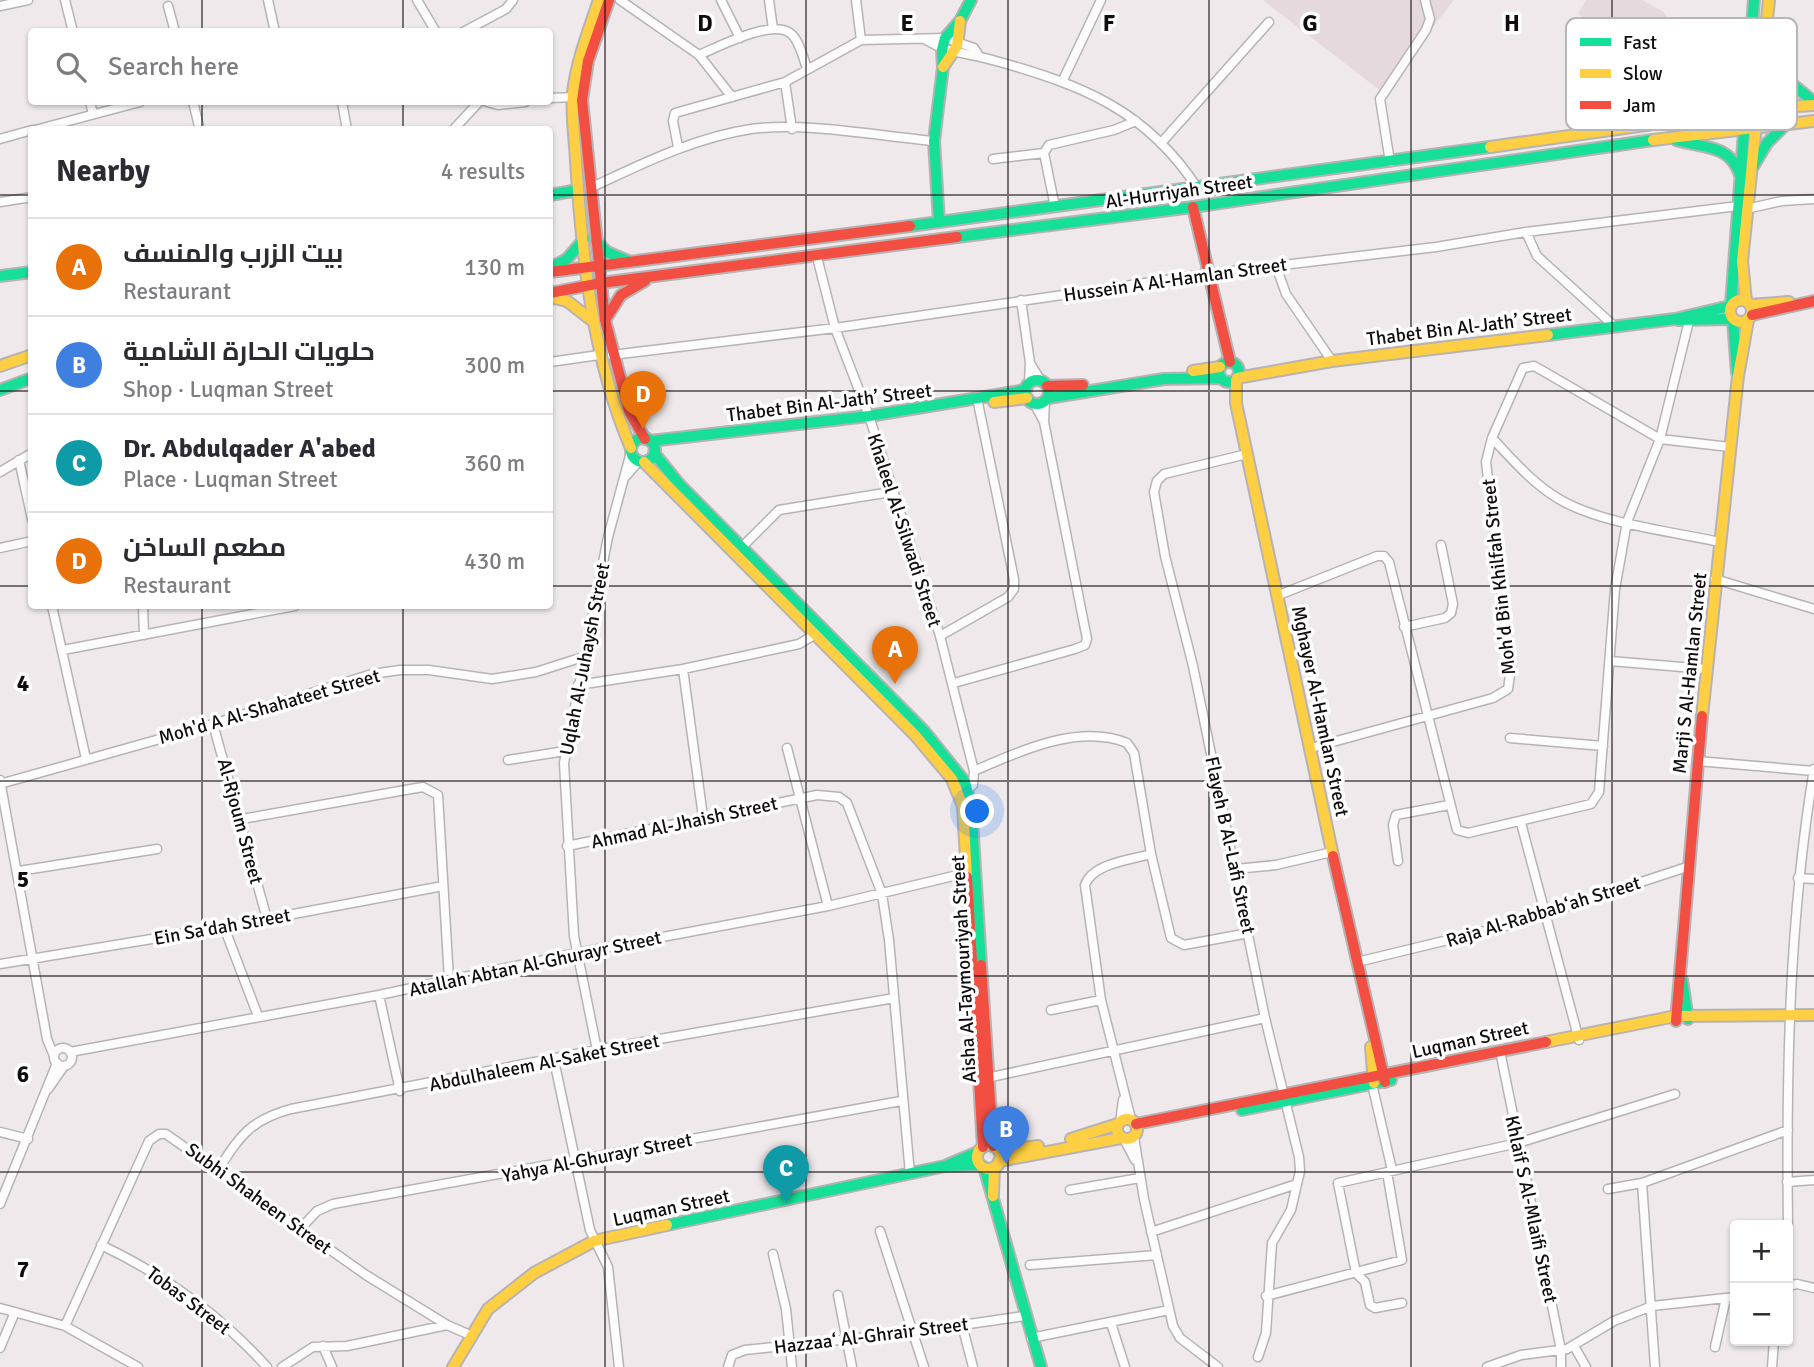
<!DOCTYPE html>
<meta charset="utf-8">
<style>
:root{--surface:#fff;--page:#f7f7f7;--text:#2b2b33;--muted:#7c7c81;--line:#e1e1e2;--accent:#0f766e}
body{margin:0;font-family:Signika,Cairo,sans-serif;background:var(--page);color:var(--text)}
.controls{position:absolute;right:21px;bottom:21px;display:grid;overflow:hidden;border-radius:7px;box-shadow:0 2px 5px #0004}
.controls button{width:63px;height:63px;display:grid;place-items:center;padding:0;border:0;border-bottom:2px solid var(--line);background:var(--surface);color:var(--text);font:35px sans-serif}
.you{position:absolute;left:978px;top:812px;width:24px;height:24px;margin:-18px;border:5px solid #fff;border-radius:50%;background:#1a73e8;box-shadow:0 0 0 10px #1a73e833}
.badge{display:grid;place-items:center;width:46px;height:46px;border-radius:50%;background:var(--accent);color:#fff;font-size:23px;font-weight:700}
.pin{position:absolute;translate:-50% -58px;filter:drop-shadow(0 2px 4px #0008)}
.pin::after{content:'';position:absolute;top:37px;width:24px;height:21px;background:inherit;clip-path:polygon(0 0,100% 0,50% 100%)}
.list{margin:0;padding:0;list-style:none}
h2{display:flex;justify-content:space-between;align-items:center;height:91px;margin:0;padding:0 28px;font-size:30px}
h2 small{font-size:23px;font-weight:400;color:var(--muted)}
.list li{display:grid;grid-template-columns:46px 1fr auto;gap:21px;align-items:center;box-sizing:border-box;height:98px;padding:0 28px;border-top:2px solid var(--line)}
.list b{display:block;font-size:26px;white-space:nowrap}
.list p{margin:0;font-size:23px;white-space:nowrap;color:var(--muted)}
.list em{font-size:23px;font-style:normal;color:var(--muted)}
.icon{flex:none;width:38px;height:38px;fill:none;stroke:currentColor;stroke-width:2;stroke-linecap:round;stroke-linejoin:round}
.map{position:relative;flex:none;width:1814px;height:1367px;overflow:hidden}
.search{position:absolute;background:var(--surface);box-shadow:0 2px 5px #0004;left:28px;top:28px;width:525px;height:77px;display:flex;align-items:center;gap:18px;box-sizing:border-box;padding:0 24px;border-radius:7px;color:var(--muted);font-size:26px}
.panel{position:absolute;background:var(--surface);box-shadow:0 2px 5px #0004;left:28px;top:126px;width:525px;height:483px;border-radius:7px}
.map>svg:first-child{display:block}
</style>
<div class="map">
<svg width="1814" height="1367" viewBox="0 0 1814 1367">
<rect width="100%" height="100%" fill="#efe9eb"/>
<!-- built -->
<path fill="#e6d9dd" d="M1263 0H1454L1382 92Z
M1586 0H1642L1664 12 1673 28 1666 37 1657 41 1621 43 1578 14Z"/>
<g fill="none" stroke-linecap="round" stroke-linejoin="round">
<!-- street casing -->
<g stroke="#b7b3b4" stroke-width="11">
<path id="street" d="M65 0 73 32
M268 0 275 32
M417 0 436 32
M620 0 699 55 732 97
M721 0 740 38
M769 0 773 29
M856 0 861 40
M0 6 28 0
M168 6 175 32
M463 32 506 9 513 0
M926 40C949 54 970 53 996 61 1082 85 1147 110 1198 189
M699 55C718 47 771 19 790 33 799 39 803 58 807 68
M1063 80 1101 0
M785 82 792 129
M550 98 577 97
M90 102 93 114
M193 102 200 130
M342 102 347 130
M487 102 498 105 525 102
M35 130 140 102
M453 130 479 102
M0 139 32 130
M1162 142 1269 22
M678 147 673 121 675 113 785 82 861 40 945 38 974 48 979 56
M1044 153 1049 145 1114 130 1136 121
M993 159 1044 153 1055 207
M1390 162 1380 99 1426 30 1430 19 1425 0
M590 188C642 164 693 138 751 129 805 122 879 136 934 141
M0 202 32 197
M1746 209 1782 201 1814 199
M1526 232 1537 256 1613 325
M817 257 835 328 869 416 940 636 974 771 973 785 963 793
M1276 266 1286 294 1332 361
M1021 300 1030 363 1029 383
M612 355 835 328 1207 274 1436 247 1526 232 1738 206
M550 362 599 355
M1030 363 1041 381
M1044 422 1045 401
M1492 438C1513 460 1532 483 1559 499 1598 523 1674 532 1720 542
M1247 454 1164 474 1157 481 1154 492 1165 556 1193 666 1265 1018 1299 1157 1300 1171 1291 1210 1272 1243 1266 1333 1258 1357
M19 460 32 519
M0 472 32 453
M626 476 639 461
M742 547 779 510 891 492
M0 548 32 541
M1715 579 1814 609
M1279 595 1377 556H1384L1389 562 1457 830 1468 833 1591 804 1599 792 1615 589 1622 550 1627 522 1660 439 1690 317
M52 606 86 759
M143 606 144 635
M1404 627 1445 618 1451 613 1453 604 1441 545
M940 636 1008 597 1014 589V579L977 398
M63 650 295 606
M1610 661 1706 669
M683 669 703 817
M954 683 1075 649 1085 645 1087 639 1044 422 1034 403
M578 685 683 669 799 644 814 635
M213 724 267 919
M1510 738 1603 746
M787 748 828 906
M1311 748 1493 698 1508 689 1511 668 1486 462 1492 438 1523 368 1534 366 1543 371 1660 439 1730 447
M508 760 565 751
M1697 761 1814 771
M974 771C1017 752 1079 723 1127 743L1134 753 1151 854 1171 938 1184 945 1249 933
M0 780 47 1039 54 1056
M0 784 213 724 372 674 400 670H429L492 679 536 672 583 657
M242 819 411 789 423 787 438 795 449 980
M1521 823 1579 1040
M567 846 817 795 839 797 847 803 882 894 889 940 910 1174
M1398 861 1393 825 1396 815 1449 805
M1236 869 1276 865 1332 852
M19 871 157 849
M1798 878 1814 879
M224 927 258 1016
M1357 962 1510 925 1687 867
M0 964 224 927 443 886
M379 995 400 1091
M1051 1010 1101 1000
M54 1057a9 9 0 1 1 18 0a9 9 0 1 1-18 0Z
M597 1050 574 936 564 763 608 537 631 452
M1500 1051 1561 1350V1367
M70 1052 379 995 577 953 828 906 970 872
M554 1060 590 1230 608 1267 619 1367
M982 1079 1265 1018
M1372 1084 1392 1170
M48 1089 64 1066
M1131 1119 1101 1000 1085 885C1093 863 1131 860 1151 854
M1120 1122 1123 1100
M0 1132 28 1139
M1134 1137 1144 1199 1173 1326 1180 1338 1218 1367
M1124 1139 1135 1160
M218 1170C240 1136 250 1120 291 1109L597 1050 894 998
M1787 1182 1814 1180
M1642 1183 1655 1367
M1608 1189 1642 1183 1788 1130
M1070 1190 1140 1178
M0 1204 57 1063
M1788 1225C1786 1072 1789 920 1814 769
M300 1229 317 1211 333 1204 901 1101
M880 1231 924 1367
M1151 1232 1297 1184
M101 1245C164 1275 220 1315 267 1367
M773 1254 786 1309 792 1367
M1030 1265 1157 1255
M1788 1286 1797 1284 1814 1288
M838 1295 852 1367
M1266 1296 1402 1260 1387 1172
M1402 1303 1375 1308 1370 1305 1365 1282 1356 1273 1338 1183 1518 1143 1675 1094
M0 1308 65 1326 138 1367
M1111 1323 1125 1367
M962 1325 973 1367
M65 1326 149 1141 159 1134H166L366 1275 447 1325 470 1335
M1031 1338 1169 1310
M323 1346 332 1367
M1574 1346 1586 1367
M1715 1347 1726 1298
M0 1348 15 1312
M282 1367 313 1347 347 1346 447 1325
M728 1367 732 1355 745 1350 914 1332 1024 1316
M1487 1367 1521 1355 1567 1349 1614 1321 1652 1306 1735 1297
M1772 1367 1774 1341"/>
</g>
<!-- fast casing -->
<g stroke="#b7b3b4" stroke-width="14">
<path id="fast" d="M1766 44 1786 79 1814 102
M1676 140C1703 148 1730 144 1740 175
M1751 170 1767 143 1786 124
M550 195 578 190
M939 222 934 141 943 67 942 50 945 38 960 21 971 0
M910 226 1490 147
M957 237 1193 207 1653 140
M596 241 607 252 628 261
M550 268 567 259 584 239
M0 276 32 272
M1731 304 1754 0
M1678 320 1733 319
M1733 320 1737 373
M1548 335 1675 319 1730 306
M1219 372a10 10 0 1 1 20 0a10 10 0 1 1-20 0Z
M1025 392a12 12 0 1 1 24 0a12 12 0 1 1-24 0Z
M0 390 32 378
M1048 398 1164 379 1221 378
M631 450a12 12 0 1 1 24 0a12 12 0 1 1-24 0Z
M650 441 869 416 1026 390
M654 453 679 484 924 731 965 782 971 805 981 965
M1682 980 1688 1019
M1242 1110 1391 1080
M947 1165 978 1152
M984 1167 1041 1367
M667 1225 945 1166 981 1165"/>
</g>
<!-- slow casing -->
<g stroke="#b7b3b4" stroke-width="14">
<path id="slow" d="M599 0C589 30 577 60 573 92 571 114 575 139 576 161 582 257 593 360 631 448
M943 67 957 46 960 21
M1653 140 1814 121
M1490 147 1767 108 1814 105
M550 297 567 301 594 322
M1730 311a11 11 0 1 1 22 0a11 11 0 1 1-22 0Z
M1746 301 1742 261 1769 0
M1750 305 1789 302
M0 366 32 355
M1193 371 1220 367
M1237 378 1332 361 1548 335
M1236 380V403L1333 856
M994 402 1027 398
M644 462 915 735 952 779 963 806 967 877
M1702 716 1738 376 1748 320
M1546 1042 1676 1016 1814 1015
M1371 1047 1374 1083
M1117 1129a10 10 0 1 1 20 0a10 10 0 1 1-20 0Z
M1071 1139 1118 1124
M977 1157a12 12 0 1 1 24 0a12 12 0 1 1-24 0Z
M999 1151 1038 1146
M999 1161 1121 1138
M993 1196 994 1167
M453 1367 488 1309 534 1273 594 1241 667 1225"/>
</g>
<!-- jam casing -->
<g stroke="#b7b3b4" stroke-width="14">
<path id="jam" d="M609 0 588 61 582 100 605 320 629 411 645 439
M1705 115 1734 92 1750 61
M1193 207 1230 362
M550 272 910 226
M550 293 601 283 957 237
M1752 315 1814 301
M605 320 621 295 645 281
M1047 386 1083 385
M1333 856 1385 1082
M967 877 983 1147
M981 965 993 1146
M1676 1021 1702 716
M1136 1124 1546 1042"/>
</g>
<!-- street -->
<use href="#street" stroke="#fdfcfc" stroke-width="8"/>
<!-- fast -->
<use href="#fast" stroke="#16e098" stroke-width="10"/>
<!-- slow -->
<use href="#slow" stroke="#ffcf43" stroke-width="10"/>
<!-- jam -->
<use href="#jam" stroke="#f24e42" stroke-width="10"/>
</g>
<!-- grid -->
<path fill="none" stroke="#100d0e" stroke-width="2" stroke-opacity="0.55" d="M202 0V32M403 0V32M605 0V1367M806 0V1367M1008 0V1367M1209 0V1367M1411 0V1367M1612 0V1367M202 102V130M403 102V130M0 195H32M550 195H1814M0 391H32M550 391H1814M0 586H32M550 586H1814M202 606V1367M403 606V1367M0 781H1814M0 976H1814M0 1172H1814"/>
<g text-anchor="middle" stroke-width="7" stroke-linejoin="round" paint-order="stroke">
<!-- street labels -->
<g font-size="19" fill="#100d0e" stroke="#fff">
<text transform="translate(1179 191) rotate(-8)" y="7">Al-Hurriyah Street</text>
<text transform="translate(1175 279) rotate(-8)" y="7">Hussein A Al-Hamlan Street</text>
<text transform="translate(1469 326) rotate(-7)" y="7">Thabet Bin Al-Jath’ Street</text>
<text transform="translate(829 402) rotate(-7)" y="7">Thabet Bin Al-Jath’ Street</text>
<text transform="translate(905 530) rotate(72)" y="7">Khaleel Al-Silwadi Street</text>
<text transform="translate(1498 577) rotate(-96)" y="7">Moh'd Bin Khilfah Street</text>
<text transform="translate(584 659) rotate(-79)" y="7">Uqlah Al-Juhaysh Street</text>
<text transform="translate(1689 673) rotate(-84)" y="7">Marji S Al-Hamlan Street</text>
<text transform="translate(269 706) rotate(-16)" y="7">Moh'd A Al-Shahateet Street</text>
<text transform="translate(1321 711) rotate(78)" y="7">Mghayer Al-Hamlan Street</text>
<text transform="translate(241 821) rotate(75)" y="7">Al-Rjoum Street</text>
<text transform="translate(684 822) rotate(-12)" y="7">Ahmad Al-Jhaish Street</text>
<text transform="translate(1231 845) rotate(78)" y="7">Flayeh B Al-Lafi Street</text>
<text transform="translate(1543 911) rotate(-17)" y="7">Raja Al-Rabbab‘ah Street</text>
<text transform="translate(222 926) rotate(-10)" y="7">Ein Sa‘dah Street</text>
<text transform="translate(535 963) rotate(-12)" y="7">Atallah Abtan Al-Ghurayr Street</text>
<text transform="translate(963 969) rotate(-93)" y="7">Aisha Al-Taymouriyah Street</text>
<text transform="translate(1470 1039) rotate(-12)" y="7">Luqman Street</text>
<text transform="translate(544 1062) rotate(-11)" y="7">Abdulhaleem Al-Saket Street</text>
<text transform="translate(597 1157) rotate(-11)" y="7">Yahya Al-Ghurayr Street</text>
<text transform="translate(259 1198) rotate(36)" y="7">Subhi Shaheen Street</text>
<text transform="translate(671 1207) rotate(-12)" y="7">Luqman Street</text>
<text transform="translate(1532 1209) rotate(78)" y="7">Khlaif S Al-Mlaifi Street</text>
<text transform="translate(189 1300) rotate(37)" y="7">Tobas Street</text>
<text transform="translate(871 1335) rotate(-7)" y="7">Hazzaa‘ Al-Ghrair Street</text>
</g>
</g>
<!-- legend -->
<rect x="1566" y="18" width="231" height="112" rx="10" fill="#fff" stroke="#b7b6b7" stroke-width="2"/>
<rect x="1580" y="38" width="31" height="8" fill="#16e098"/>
<rect x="1580" y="69" width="31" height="9" fill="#ffcf43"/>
<rect x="1580" y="101" width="31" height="8" fill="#f24e42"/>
<g font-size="19" fill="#100d0e">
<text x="1623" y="49">Fast</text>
<text x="1623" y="80">Slow</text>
<text x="1623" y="112">Jam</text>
</g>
<g font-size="23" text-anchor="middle" font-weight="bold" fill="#100d0e" stroke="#fff" stroke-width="7" stroke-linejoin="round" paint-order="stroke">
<text x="705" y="31">D</text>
<text x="907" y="31">E</text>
<text x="1109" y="31">F</text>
<text x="1310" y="31">G</text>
<text x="1512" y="31">H</text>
<text x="23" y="691">4</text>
<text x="23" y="887">5</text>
<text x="23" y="1082">6</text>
<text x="23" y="1277">7</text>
</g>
</svg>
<div class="controls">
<button>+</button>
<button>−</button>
</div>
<div class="you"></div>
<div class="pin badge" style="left:895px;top:684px;background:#e8710a">A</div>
<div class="pin badge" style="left:1006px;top:1164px;background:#3f7fe0">B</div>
<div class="pin badge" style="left:786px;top:1203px;background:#0f9aa8">C</div>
<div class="pin badge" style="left:643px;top:429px;background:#e8710a">D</div>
<div class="search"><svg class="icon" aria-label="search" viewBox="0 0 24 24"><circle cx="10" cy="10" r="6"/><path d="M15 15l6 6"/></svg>Search here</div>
<section class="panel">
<h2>Nearby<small>4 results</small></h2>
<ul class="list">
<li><span class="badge" style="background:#e8710a">A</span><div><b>بيت الزرب والمنسف</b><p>Restaurant</p></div><em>130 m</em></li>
<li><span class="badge" style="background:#3f7fe0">B</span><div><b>حلويات الحارة الشامية</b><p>Shop · Luqman Street</p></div><em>300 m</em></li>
<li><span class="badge" style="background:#0f9aa8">C</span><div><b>Dr. Abdulqader A'abed</b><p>Place · Luqman Street</p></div><em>360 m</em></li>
<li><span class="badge" style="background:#e8710a">D</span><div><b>مطعم الساخن</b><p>Restaurant</p></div><em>430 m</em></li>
</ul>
</section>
</div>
